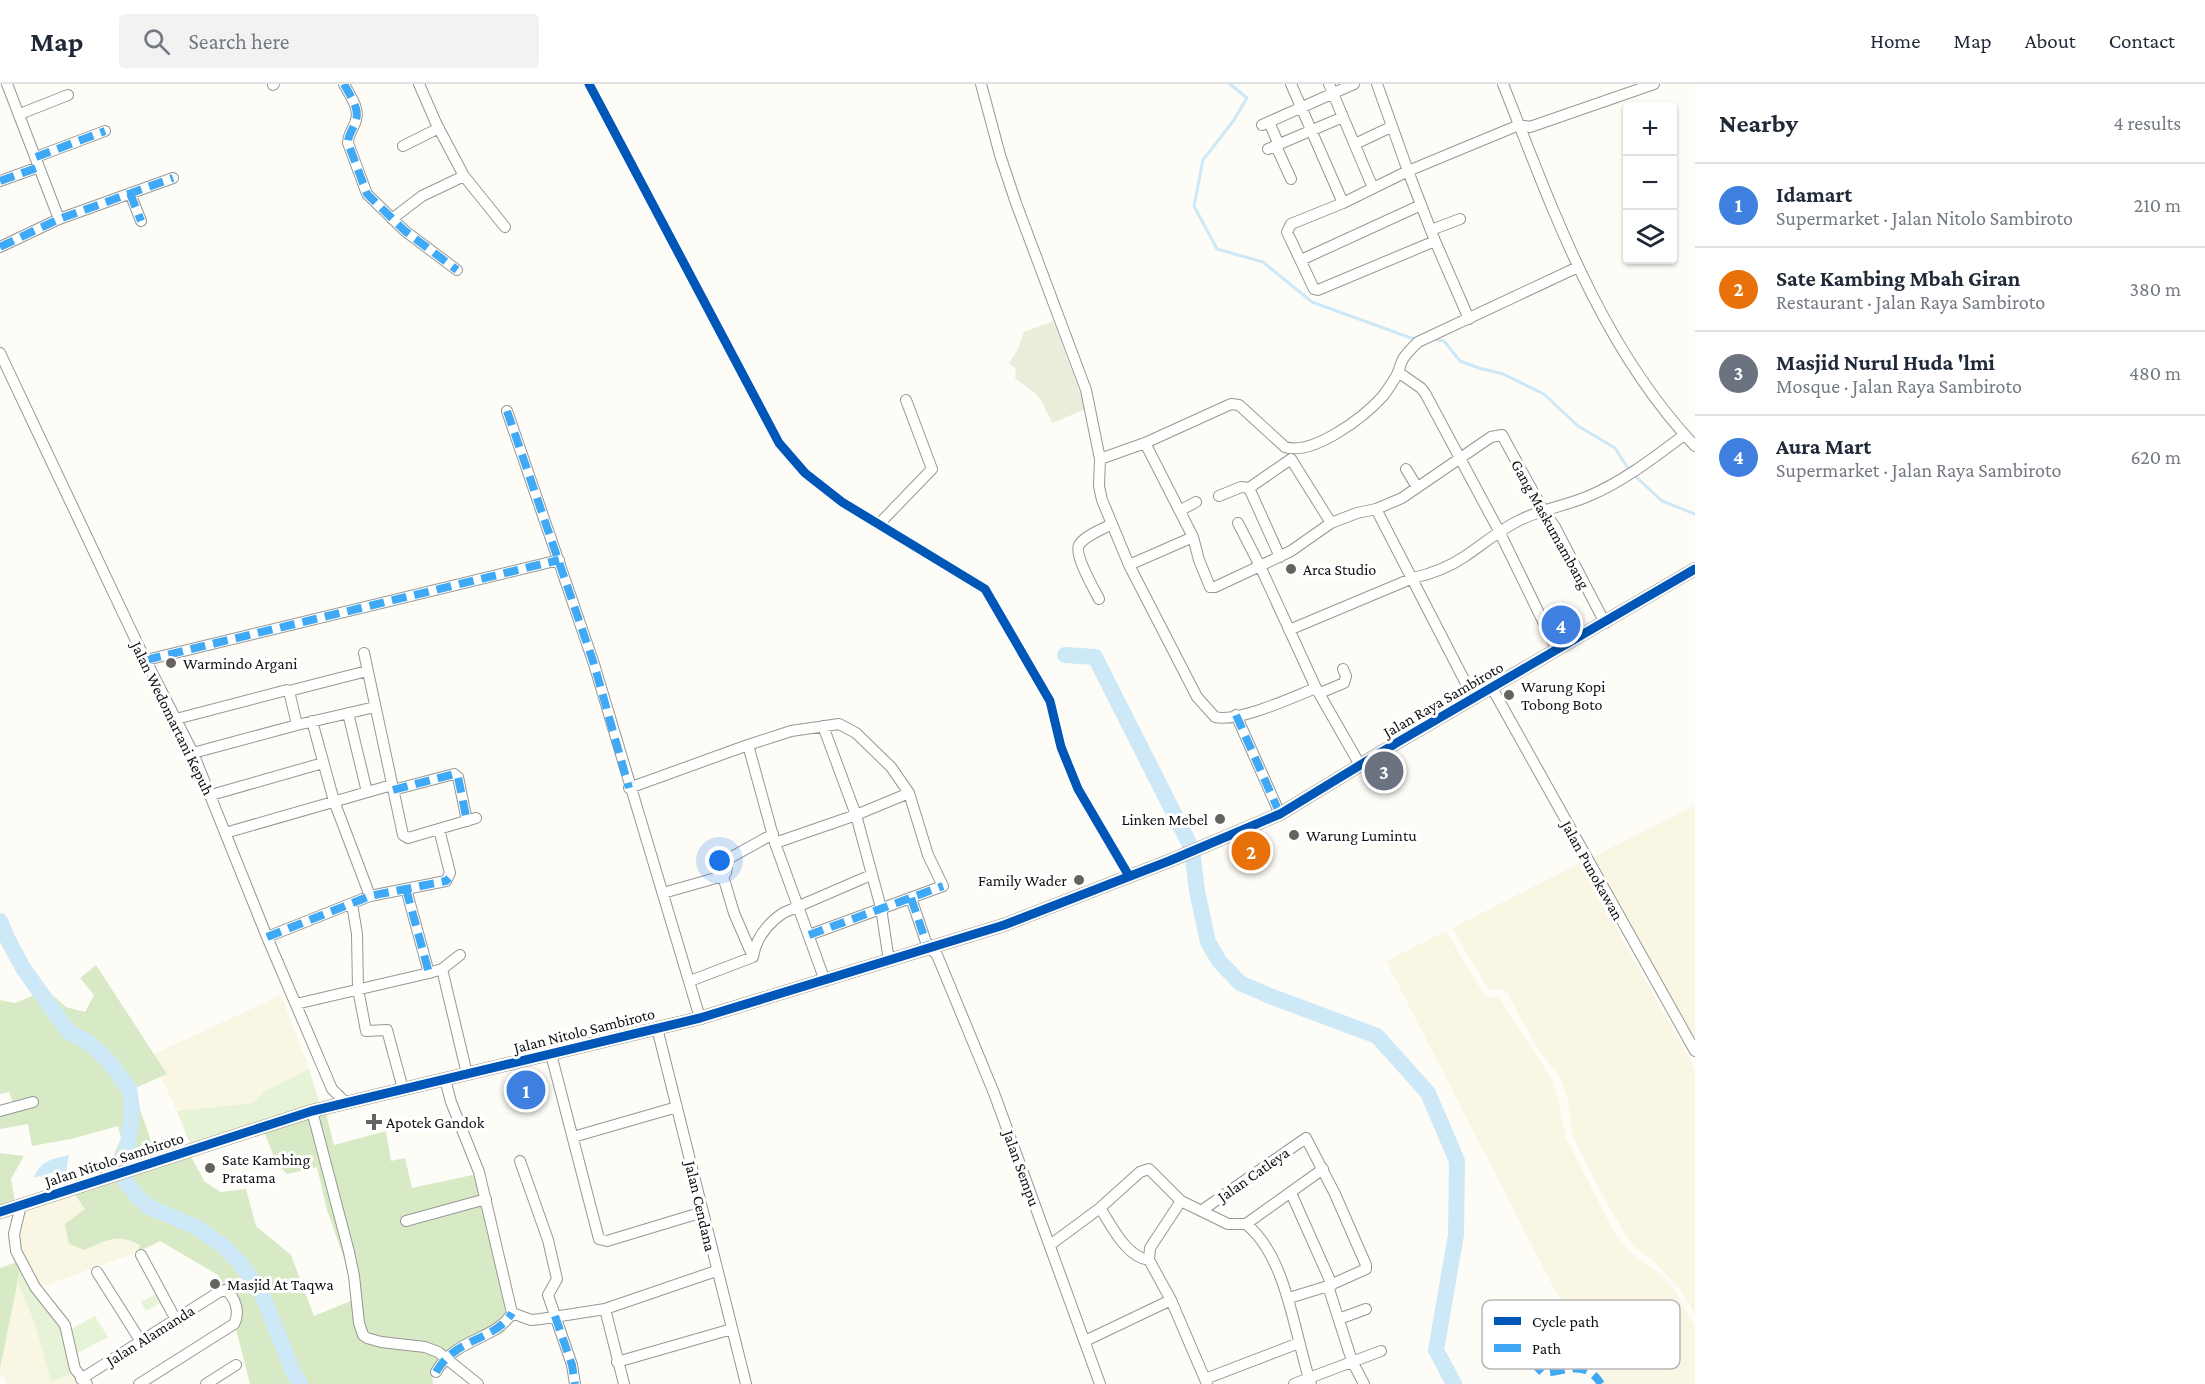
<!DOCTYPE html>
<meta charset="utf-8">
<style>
:root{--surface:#fff;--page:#f2f2f3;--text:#1f2937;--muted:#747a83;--line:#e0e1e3;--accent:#646362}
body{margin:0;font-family:"Crimson Pro",serif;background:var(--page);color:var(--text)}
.controls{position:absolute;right:18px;top:18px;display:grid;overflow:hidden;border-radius:6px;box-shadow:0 2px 4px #0004}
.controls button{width:54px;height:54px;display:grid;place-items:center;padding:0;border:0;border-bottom:2px solid var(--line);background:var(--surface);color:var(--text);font:30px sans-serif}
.you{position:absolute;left:720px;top:777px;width:21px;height:21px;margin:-15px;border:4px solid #fff;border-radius:50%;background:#1a73e8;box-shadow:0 0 0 9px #1a73e833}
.badge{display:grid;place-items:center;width:39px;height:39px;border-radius:50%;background:var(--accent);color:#fff;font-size:20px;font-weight:700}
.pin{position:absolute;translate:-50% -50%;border:3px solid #fff;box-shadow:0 2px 6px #0006}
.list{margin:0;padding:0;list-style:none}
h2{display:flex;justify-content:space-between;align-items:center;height:78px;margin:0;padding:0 24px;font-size:26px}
h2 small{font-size:20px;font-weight:400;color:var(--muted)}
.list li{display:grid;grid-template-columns:39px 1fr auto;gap:18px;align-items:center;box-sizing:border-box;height:84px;padding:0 24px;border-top:2px solid var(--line)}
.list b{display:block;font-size:22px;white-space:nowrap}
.list p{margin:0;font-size:20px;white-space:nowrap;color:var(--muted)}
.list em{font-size:20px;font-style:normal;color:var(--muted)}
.icon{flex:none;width:33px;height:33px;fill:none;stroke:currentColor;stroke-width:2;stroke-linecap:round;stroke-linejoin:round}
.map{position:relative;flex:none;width:1695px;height:1300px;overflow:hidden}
header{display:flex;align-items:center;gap:36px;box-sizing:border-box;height:84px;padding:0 30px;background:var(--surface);border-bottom:2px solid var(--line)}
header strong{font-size:28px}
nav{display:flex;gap:33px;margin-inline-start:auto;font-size:21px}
.search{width:420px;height:54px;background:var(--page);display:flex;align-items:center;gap:15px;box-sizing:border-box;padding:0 21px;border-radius:6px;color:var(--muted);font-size:22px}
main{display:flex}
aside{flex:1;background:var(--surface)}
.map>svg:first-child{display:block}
</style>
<header>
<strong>Map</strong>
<div class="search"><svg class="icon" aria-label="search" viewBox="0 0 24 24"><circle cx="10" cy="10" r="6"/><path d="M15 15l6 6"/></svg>Search here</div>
<nav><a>Home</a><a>Map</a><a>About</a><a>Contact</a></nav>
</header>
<main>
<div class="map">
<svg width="1695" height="1300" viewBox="0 0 1695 1300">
<rect width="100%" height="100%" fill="#fdfcf7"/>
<!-- farmland -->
<path fill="#f9f7e4" d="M1695 721V961L1589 775Z
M1580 779 1695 985V1230L1679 1204 1650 1174 1634 1163 1625 1150 1600 1107 1573 1054 1567 1012 1558 990 1537 964 1507 908 1503 906 1488 905 1452 844Z
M1446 847 1484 911 1489 914 1499 913 1552 996 1560 1022 1566 1054 1616 1152 1628 1167 1657 1188 1674 1205 1695 1243V1300H1603L1386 877Z
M281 911 309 985 266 1006 253 1019 177 1027 161 993 167 990 154 970Z
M72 1107 85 1125 84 1166 111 1154H128L141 1161 138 1168 38 1204 76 1281 89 1300H6L7 1296 0 1291V1284L22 1176 17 1166 22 1122Z"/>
<!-- green -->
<path fill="#e7f3d7" d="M309 985 319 1017 310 1026 192 1065 177 1027 253 1019 266 1006Z
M22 1176 69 1246 95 1232 108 1253 74 1271 79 1287 51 1297 34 1237 18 1199Z
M161 1207 166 1216 146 1227 141 1218Z"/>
<!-- forest -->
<path fill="#d8eac5" d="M96 881 167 990 133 1005 150 1054 156 1080 190 1071 205 1098 221 1108 246 1105 256 1142 291 1171 314 1232 358 1214 327 1126 317 1083 287 1090 277 1080 264 1048 306 1036 325 1026 334 1061 386 1047 391 1077 405 1074 412 1104 477 1090 512 1229 504 1249 446 1270 432 1288 433 1300H250L225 1202 218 1191 160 1157 138 1168 140 1161C118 1149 106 1156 84 1166L69 1160 65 1140 85 1125 72 1107 118 1092 113 1073 121 1054 118 1042 71 1055 32 1062 28 1040 0 1045V1026L14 1022 9 1008 0 1010V916L15 919 47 906 66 923 85 928 94 911 80 894Z
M0 1069 24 1072 11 1095 16 1124 0 1126Z
M22 1176 0 1285V1184Z"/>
<!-- cemetery -->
<path fill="#e9eedb" d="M1053 237 1086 325 1052 339 1042 318 1035 309 1015 294 1016 285 1009 279 1018 265 1024 248Z"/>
<!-- water -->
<path fill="#cde8f7" d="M69 1071 66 1088 60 1093 51 1089 34 1094C40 1076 53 1075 69 1071Z"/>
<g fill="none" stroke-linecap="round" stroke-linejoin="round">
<!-- stream -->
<path stroke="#cde8f7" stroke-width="3" d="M1230 0 1247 14 1234 36 1203 76 1194 122 1217 165 1263 178 1312 218 1411 254H1418
M1434 255 1444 257 1460 277 1479 284 1503 290 1544 310 1578 342 1615 364 1629 386
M1634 391 1662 417 1695 430"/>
<!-- river -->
<path stroke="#cde8f7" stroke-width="16" d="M1065 571 1095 573 1192 765 1197 807 1208 858 1219 877 1240 899 1270 912 1377 952 1428 1009 1457 1077 1456 1151 1436 1266 1454 1300
M0 837 7 854 23 884 68 947 89 959 109 978 129 1004 132 1025 129 1056 124 1074 126 1098 139 1115 151 1124 196 1143 222 1161 239 1178 261 1208 293 1288 300 1300"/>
<!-- minor casing -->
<g stroke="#979795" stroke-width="12">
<path id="minor" d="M7 0 59 135
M344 0C349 10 360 24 356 36 354 45 348 49 348 59L367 110 405 147 457 186
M419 0 436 39 464 92 505 143
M589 0 779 359 805 389 842 418 985 505 1050 617 1061 663 1078 705 1129 792
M981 0 1000 71 1016 119 1086 306 1100 375
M1291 0 1343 119
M1329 0 1373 104
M1377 0 1408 87 1343 119 1291 140 1287 148 1314 205 1318 206 1435 157
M1503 0C1553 126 1600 262 1695 362
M273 1 274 0
M20 30 68 11
M1269 38 1279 61
M1262 41 1354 0
M1355 60 1391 43
M403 62 439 44
M1276 62 1291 95
M1268 65 1343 33
M36 73 105 47
M0 97 39 83
M130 109 141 137
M392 135 422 112 464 92
M1431 146 1460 135
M0 163 59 135 173 94
M1301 176 1421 121
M1469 235 1435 157 1408 87 1519 41 1530 43 1654 0
M0 269 139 563 193 669 267 853 332 1005 346 1019
M1398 288 1421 304 1425 309 1499 447 1557 566
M507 327 594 580 700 934
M1145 359 1100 375 1099 402 1102 416 1129 481 1197 613 1215 633C1238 639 1293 613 1316 604
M1406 385 1417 403
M1219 412 1241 403 1249 404
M1376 425 1474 615
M1181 426 1196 418
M1238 439 1260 482 1291 467 1331 439 1357 429 1376 425 1402 414 1491 353 1502 351 1543 426 1555 443 1605 539
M879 440 932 385 906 316
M1280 473 1249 404 1291 375 1331 439
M1129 481 1193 453
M1099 515C1094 505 1074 471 1079 461 1084 452 1103 445 1112 440
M1289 546 1413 494C1431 490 1449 483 1464 473 1482 461 1498 447 1518 437 1541 425 1567 422 1591 411 1624 397 1656 372 1684 351
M364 569 403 751 408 754 476 734
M146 576 559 476
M1492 604 1695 967
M1320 609 1344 599 1346 592 1343 585
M348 629 367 708
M1236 631 1280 730
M176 635 287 606 289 607
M312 637 334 717 370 812
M297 641 289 607 367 587
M823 642 856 731 881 824 889 877
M748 661 791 647 839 640 856 649 891 683 909 709 928 771 943 802 809 851
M193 669 297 641 375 623
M1360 681 1316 604 1260 482 1215 503H1210L1199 476 1193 453 1145 359 1231 320 1239 321 1285 363C1313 372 1364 333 1382 313 1388 306 1393 297 1398 289 1400 283 1401 277 1405 272 1409 267 1414 262 1418 258L1578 183
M629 704 748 661 775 759 825 897
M393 706 454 690 458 693 467 737
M211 711 323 679
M225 749 392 701
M775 759 856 731 909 709
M723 792 734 829 753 873
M406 805 429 889
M663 809 723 792 726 789 728 775 773 750
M911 814 928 864
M352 820 357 850 358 905 366 947 387 946 403 1005
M267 853 370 812 446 797 450 789 439 745
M930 864 937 871 994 1009 1100 1300
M442 885 467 990
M690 897 753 873C756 854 767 840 783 829L871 791
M296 920 429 889 442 885 460 871
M657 944 746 1300
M551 970 599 1155 607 1157 703 1128
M445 995 451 1018 479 1088 512 1229 531 1236 541 1235 605 1225 716 1187
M0 1027 33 1018
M312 1027 349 1168 354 1192 359 1239 363 1251 367 1254 381 1258 425 1263 438 1268 478 1300
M573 1053 677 1023
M520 1077 548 1156 557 1195 548 1211 572 1281 575 1300
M1291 1109 1332 1201
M21 1121 14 1150 16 1167 35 1203 65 1241 75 1285 87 1300
M1100 1124C1112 1142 1126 1173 1149 1176L1150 1164 1181 1117
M1201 1127 1306 1054 1335 1110 1366 1181V1185L1328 1202 1289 1214
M406 1137 486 1115
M1246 1140 1323 1085
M1050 1161 1100 1124 1140 1088 1149 1085 1181 1117 1228 1140H1246C1286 1172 1294 1247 1309 1294L1294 1300
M141 1171 175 1234
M1149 1176 1171 1216 1207 1300
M97 1188 140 1256
M1328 1202 1352 1277 1364 1300
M605 1225 624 1300
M1339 1235 1366 1225
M1085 1257 1171 1216
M617 1278 732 1245
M436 1288C456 1253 495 1257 512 1229
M81 1295 219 1208 225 1206C236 1213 240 1229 234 1240L139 1300
M1205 1295 1299 1259
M206 1300 236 1281
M1311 1300 1309 1294 1381 1267"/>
</g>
<!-- tertiary casing -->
<g stroke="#979795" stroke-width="14">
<path id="tertiary" d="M0 1128 312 1027 700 934 1004 841 1169 777 1280 730 1398 658 1695 485"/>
</g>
<!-- minor -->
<use href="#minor" stroke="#fffffe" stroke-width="10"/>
<!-- tertiary -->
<use href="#tertiary" stroke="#fffffe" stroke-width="12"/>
<!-- quiet -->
<path stroke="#3fa9f5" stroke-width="8" stroke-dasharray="15 8" stroke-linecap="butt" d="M344 0C349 10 360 24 356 36 354 45 348 49 348 59L367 110 405 147 457 186
M36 73 105 47
M0 97 39 83
M130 109 141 137
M0 163 59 135 173 94
M507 327 594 580 629 704
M146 576 559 476
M1236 631 1280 730
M393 706 454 690 458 693 467 737
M406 805 429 889
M911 814 928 864
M809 851 943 802
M267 853 370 812 446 797 449 794
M555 1232 572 1281 575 1300
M1499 1245 1543 1289C1568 1287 1585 1275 1601 1300
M436 1288C456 1253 495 1257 512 1229"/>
<!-- cycleway casing -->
<g stroke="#fff" stroke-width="13">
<path id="cycleway" d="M589 0 779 359 805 389 842 418 985 505 1050 617 1061 663 1078 705 1129 792
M0 1128 312 1027 700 934 1004 841 1169 777 1280 730 1398 658 1695 485"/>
</g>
<!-- cycleway -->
<use href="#cycleway" stroke="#0057b8" stroke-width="9"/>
</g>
<!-- markers -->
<g fill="#646362" stroke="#fff" stroke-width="2">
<circle cx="1291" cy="485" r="6"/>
<circle cx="171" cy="579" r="6"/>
<circle cx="1509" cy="611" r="6"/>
<circle cx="1220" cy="735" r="6"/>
<circle cx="1294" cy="751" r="6"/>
<circle cx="1079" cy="796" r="6"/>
<path d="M371 1029h6v6h6v6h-6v6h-6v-6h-6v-6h6z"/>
<circle cx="210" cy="1084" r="6"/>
<circle cx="215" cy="1200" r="6"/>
</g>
<g text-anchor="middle" stroke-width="6" stroke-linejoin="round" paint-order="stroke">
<!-- street labels -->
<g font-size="16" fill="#111" stroke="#fff">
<text transform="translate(1551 440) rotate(61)" y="6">Gang Maskumambang</text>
<text transform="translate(1443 615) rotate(-30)" y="6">Jalan Raya Sambiroto</text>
<text transform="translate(173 634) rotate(64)" y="6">Jalan Wedomartani Kepuh</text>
<text transform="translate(1593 786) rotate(61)" y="6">Jalan Punokawan</text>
<text transform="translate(584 946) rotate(-14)" y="6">Jalan Nitolo Sambiroto</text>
<text transform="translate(114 1075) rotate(-18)" y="6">Jalan Nitolo Sambiroto</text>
<text transform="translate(1022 1084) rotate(70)" y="6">Jalan Sempu</text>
<text transform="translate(1253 1090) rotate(-35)" y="6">Jalan Catleya</text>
<text transform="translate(701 1122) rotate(77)" y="6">Jalan Cendana</text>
<text transform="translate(150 1251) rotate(-32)" y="6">Jalan Alamanda</text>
</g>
<!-- poi labels -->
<g font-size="16" fill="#111" stroke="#fff" text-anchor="start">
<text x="1303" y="491">Arca Studio</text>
<text x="183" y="585">Warmindo Argani</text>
<text x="1521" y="608">Warung Kopi<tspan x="1521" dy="18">Tobong Boto</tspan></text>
<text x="1208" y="741" text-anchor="end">Linken Mebel</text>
<text x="1306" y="757">Warung Lumintu</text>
<text x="1067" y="802" text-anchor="end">Family Wader</text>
<text x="386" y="1044">Apotek Gandok</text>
<text x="222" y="1081">Sate Kambing<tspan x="222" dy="18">Pratama</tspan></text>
<text x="227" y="1206">Masjid At Taqwa</text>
</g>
</g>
<!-- legend -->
<rect x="1482" y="1216" width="198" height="69" rx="9" fill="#fff" stroke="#b8b8b8" stroke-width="1.5"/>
<rect x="1494" y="1233" width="27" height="8" fill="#0057b8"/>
<rect x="1494" y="1260" width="27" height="8" fill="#3fa9f5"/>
<g font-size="16" fill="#111">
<text x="1532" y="1243">Cycle path</text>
<text x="1532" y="1270">Path</text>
</g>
</svg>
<div class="controls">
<button>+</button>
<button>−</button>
<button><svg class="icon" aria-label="layers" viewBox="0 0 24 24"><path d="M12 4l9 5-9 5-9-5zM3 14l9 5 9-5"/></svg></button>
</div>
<div class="you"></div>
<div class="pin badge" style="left:526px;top:1006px;background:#3f7fe0">1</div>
<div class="pin badge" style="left:1251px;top:767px;background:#e8710a">2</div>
<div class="pin badge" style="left:1384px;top:687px;background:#6b7280">3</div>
<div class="pin badge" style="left:1561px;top:541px;background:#3f7fe0">4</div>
</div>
<aside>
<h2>Nearby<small>4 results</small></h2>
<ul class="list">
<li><span class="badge" style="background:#3f7fe0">1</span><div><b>Idamart</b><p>Supermarket · Jalan Nitolo Sambiroto</p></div><em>210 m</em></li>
<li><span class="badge" style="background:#e8710a">2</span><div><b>Sate Kambing Mbah Giran</b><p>Restaurant · Jalan Raya Sambiroto</p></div><em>380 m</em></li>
<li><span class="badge" style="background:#6b7280">3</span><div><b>Masjid Nurul Huda 'lmi</b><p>Mosque · Jalan Raya Sambiroto</p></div><em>480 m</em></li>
<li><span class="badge" style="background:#3f7fe0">4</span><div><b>Aura Mart</b><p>Supermarket · Jalan Raya Sambiroto</p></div><em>620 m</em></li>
</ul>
</aside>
</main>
